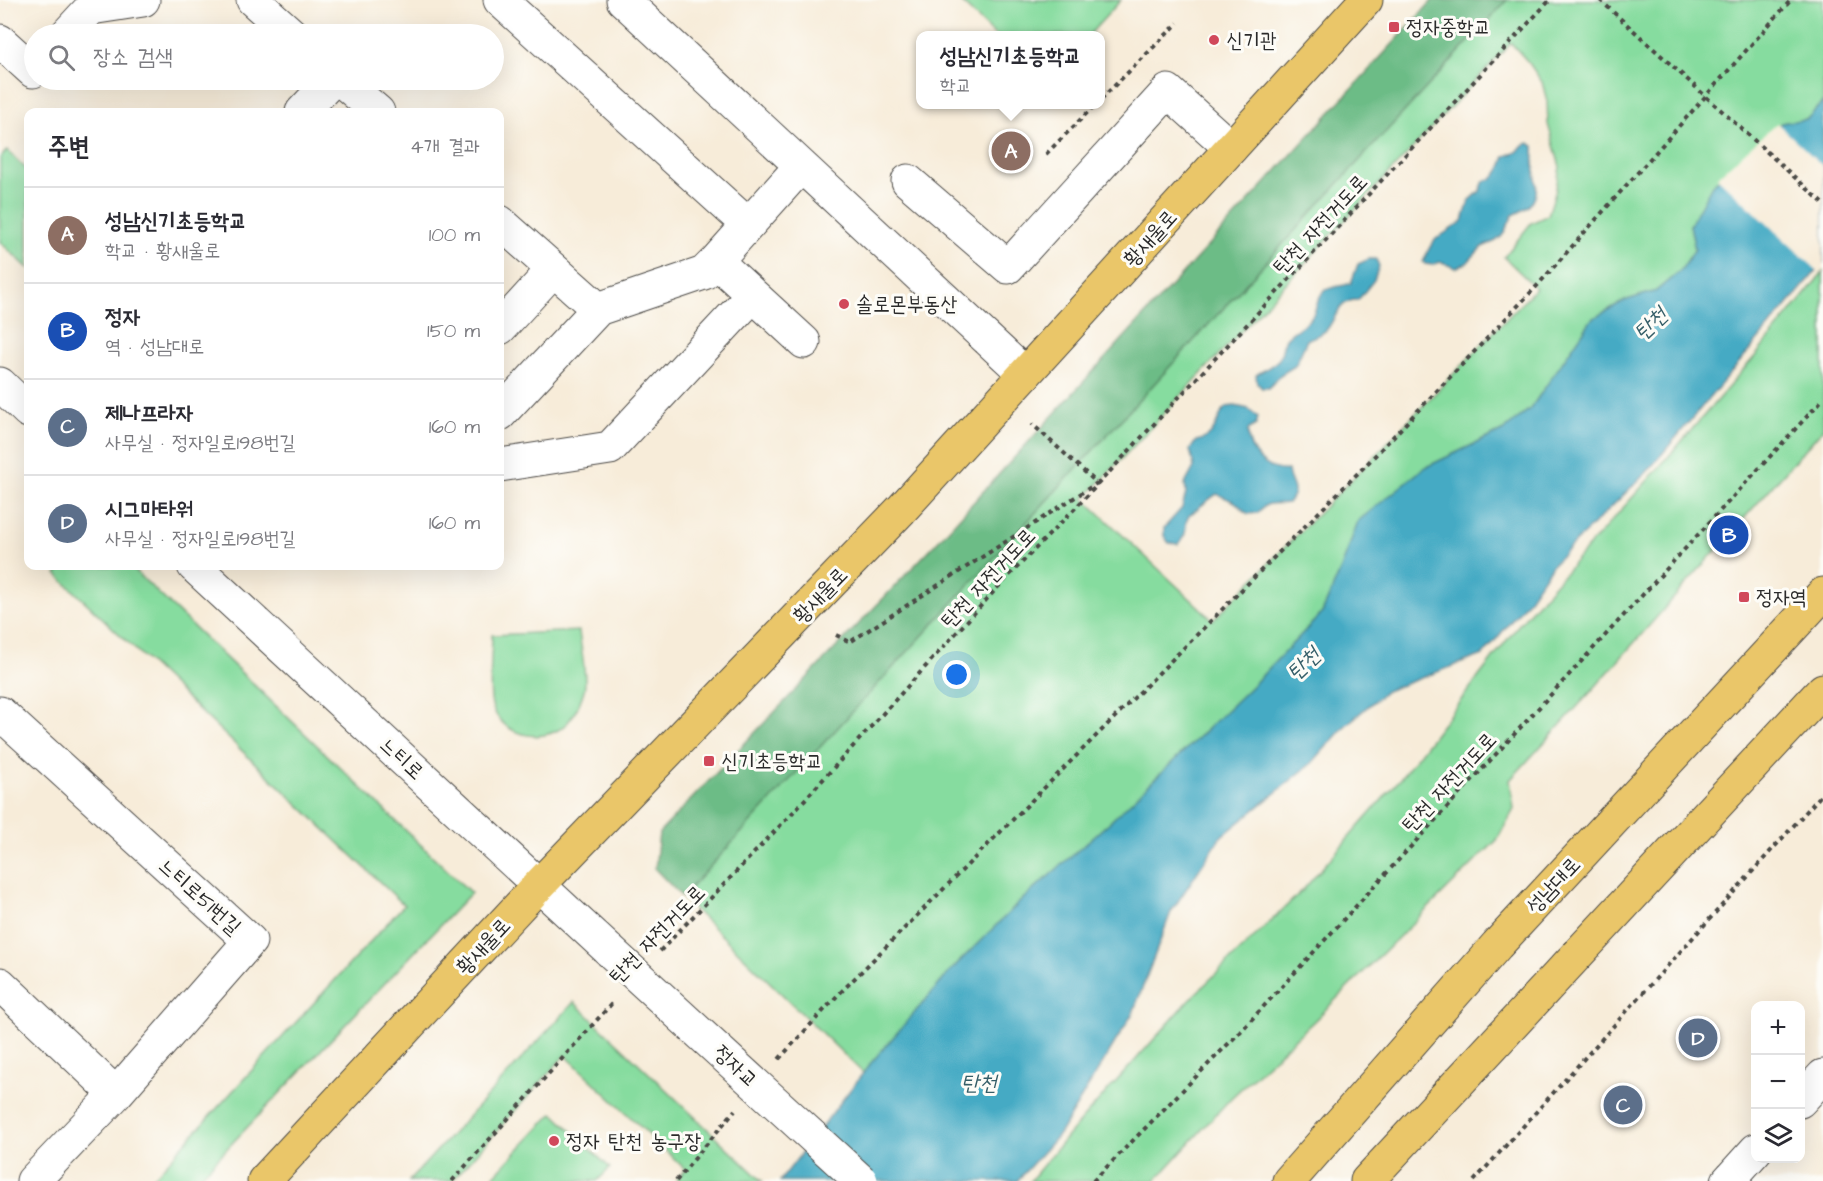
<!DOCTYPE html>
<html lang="ko">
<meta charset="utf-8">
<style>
:root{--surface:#fff;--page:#f7f7f7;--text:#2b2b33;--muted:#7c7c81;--line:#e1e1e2;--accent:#d1495b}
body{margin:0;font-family:"Architects Daughter","Poor Story",sans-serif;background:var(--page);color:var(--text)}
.controls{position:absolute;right:18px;bottom:18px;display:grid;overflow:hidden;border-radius:12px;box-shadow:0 6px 24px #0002}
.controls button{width:54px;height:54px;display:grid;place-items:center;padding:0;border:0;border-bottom:2px solid var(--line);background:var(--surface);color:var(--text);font:30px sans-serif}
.you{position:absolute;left:957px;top:675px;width:21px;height:21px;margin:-15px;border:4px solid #fff;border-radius:50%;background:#1a73e8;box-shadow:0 0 0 9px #1a73e833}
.badge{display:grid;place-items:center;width:39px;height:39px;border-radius:50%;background:var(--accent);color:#fff;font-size:20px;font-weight:700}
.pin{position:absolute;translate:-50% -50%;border:3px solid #fff;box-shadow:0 2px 6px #0006}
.popup{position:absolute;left:916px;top:31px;width:189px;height:78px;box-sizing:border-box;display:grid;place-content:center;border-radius:12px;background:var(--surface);filter:drop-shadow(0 2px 4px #0005);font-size:20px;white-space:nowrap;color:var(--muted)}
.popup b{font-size:22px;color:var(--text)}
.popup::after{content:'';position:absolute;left:50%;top:100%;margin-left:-12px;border:12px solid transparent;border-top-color:var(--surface)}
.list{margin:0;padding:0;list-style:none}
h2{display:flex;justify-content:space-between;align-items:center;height:78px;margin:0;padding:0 24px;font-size:26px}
h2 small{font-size:20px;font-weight:400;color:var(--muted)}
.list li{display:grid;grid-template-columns:39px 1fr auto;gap:18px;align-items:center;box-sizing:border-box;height:96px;padding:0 24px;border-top:2px solid var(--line)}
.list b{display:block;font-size:22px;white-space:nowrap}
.list p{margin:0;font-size:20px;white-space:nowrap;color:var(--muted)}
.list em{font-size:20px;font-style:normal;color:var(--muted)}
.icon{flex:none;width:33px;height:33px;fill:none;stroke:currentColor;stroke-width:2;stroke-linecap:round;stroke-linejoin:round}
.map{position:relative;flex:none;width:1823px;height:1181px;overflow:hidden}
.search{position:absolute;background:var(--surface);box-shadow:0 6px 24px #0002;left:24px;top:24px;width:480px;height:66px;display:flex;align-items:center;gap:15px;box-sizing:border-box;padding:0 21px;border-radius:33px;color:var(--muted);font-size:22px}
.panel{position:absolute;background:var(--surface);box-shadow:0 6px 24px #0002;left:24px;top:108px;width:480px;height:462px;border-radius:12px}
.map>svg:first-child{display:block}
</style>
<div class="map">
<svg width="1823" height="1181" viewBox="0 0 1823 1181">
<rect width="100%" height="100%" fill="#fdfcf7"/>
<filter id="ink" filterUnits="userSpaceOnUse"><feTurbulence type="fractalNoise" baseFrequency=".0167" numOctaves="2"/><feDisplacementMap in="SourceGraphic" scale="12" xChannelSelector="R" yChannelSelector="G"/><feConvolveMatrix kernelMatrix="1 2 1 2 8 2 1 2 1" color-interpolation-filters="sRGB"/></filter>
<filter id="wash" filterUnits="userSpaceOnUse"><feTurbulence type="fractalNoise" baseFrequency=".008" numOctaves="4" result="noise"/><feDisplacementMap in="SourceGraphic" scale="24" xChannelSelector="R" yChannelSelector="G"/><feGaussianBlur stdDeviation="1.35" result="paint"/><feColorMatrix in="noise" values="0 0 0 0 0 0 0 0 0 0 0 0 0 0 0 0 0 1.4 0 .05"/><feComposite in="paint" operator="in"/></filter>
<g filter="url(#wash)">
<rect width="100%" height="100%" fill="#f7ecd9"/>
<!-- green -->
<path fill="#86dc9f" stroke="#588465" stroke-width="1.5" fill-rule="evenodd" d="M959 0H1121L1089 35 996 36Z
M1507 0H1823V102L1807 119 1781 123 1690 225 1695 249 1681 270 1656 291 1624 301 1592 319 1531 408 1504 430 1424 468 1341 569 1322 613 1252 686 1110 822 1024 898 955 966 863 1073 682 897ZM1511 43 1529 63 1542 82 1547 101 1548 124 1560 167 1555 193 1548 215 1531 223 1504 257 1536 288 1366 465 1213 620 1084 499Z
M7 150 28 171V268L0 242V158Z
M1823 272V429L1588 695 1510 780 1514 809 1497 840 1314 1021 1231 1098 1155 1181H1030L1069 1134 1193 996 1303 890 1401 778 1520 623 1656 471 1757 354Z
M64 566H130L471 893 196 1181H150L404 905 56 574Z
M579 631C580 644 588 679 584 690 580 704 572 721 560 729 535 744 500 733 492 705 488 691 492 652 492 635Z
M574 1002 762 1181H676L685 1169 565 1055 452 1181H409Z
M553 1113 610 1168 597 1181H489Z"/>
<!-- forest -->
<path fill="#6cbc86" stroke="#4c7458" stroke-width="1.5" d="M1433 0H1507L682 897 655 869 659 833 936 543Z"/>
<!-- water -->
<path fill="#44aac4" stroke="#386a78" stroke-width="1.5" d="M1823 102V263L1647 472 1552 565 1527 602 1483 655 1386 691 1345 726 1312 763 1220 838 1171 912 1133 1013 1060 1133 1017 1181H780L870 1064 955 966 1024 898 1110 822 1252 686 1322 613 1341 569 1358 521 1424 468 1504 430 1531 408 1592 319 1624 301 1656 291 1681 270 1695 249 1690 225 1712 185 1781 123 1807 119Z
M1529 143 1534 146C1535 152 1533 158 1534 165 1538 190 1541 204 1513 215L1502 236 1496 241 1482 247 1467 263 1456 268 1440 262 1433 265 1425 264 1423 262 1430 247 1436 239 1463 221 1469 201 1480 191 1484 181C1496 180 1502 167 1505 156L1517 152 1523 145Z
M1369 259H1376L1379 266 1374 280 1358 300C1340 299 1336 317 1328 328 1323 335 1314 336 1307 340L1295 366 1280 375 1269 388H1262L1257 383 1256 375C1263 370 1273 366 1279 359 1283 352 1282 343 1287 337 1296 328 1304 327 1312 316 1317 309 1317 297 1324 291 1332 286 1342 287 1351 283L1358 264Z
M1235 406 1249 409 1258 417 1256 425 1248 430C1247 452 1266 472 1288 470 1289 486 1301 487 1288 503 1273 505 1267 500 1258 513L1248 514 1235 502 1217 494C1213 496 1192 513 1189 516 1182 526 1191 531 1178 544L1169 543 1164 536V528L1182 508 1186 493 1185 484 1194 467 1190 450 1196 441C1219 437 1213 421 1226 407Z"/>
<!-- pier -->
<path fill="#f7ecd9" d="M1777 123 1823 166V267L1819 272 1717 177Z"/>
</g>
<g filter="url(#ink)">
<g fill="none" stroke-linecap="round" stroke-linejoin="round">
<!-- minor casing -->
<g stroke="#4a4845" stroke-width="35">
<path id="minor" d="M253 0 291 34
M500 0 748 225
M623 0 1025 374
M67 34 91 8 143 0
M0 41 33 71 34 70
M341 80 378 112
M302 112 332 80
M908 181 1008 267 1168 91 1231 148
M500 222 598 309 704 273 716 261 801 166
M716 261 804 342
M500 328 553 270
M0 384 28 411
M500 414 598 309
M500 465 610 448 753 295
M194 566 610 951
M0 713 250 941 116 1094 33 1181
M0 984 116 1094
M1800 1101 1823 1076
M1728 1181 1756 1150"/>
</g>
<!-- major casing -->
<g stroke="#4a4845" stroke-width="35">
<path id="major" d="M264 1181 539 885 901 510 1366 0
M1289 1181 1497 945 1823 594
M1367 1181 1823 690"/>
</g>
<!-- path -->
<path stroke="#4a4845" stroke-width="4" stroke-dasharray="4.5 4.5" stroke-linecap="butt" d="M1101 99 1178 23
M1046 154 1096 104
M836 635 850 642 1097 483 1032 424
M660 951 797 808 997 588 1084 499 1550 0
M779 1059 837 996 1366 465 1536 287 1791 0
M452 1181 614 1001
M676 1181 735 1110
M1093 1181 1241 1031 1823 399
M1474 1181 1823 793"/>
<!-- minor -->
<use href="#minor" stroke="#fff" stroke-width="33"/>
<!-- major -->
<use href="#major" stroke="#eac669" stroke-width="33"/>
<!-- minor-bridge casing -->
<g stroke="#4a4845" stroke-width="35" stroke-linecap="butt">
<path id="minor-bridge" d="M610 951 861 1181"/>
</g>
<!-- path-bridge -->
<path stroke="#4a4845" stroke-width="4" stroke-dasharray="4.5 4.5" stroke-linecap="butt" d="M1600 0 1823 203"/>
<!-- minor-bridge -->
<use href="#minor-bridge" stroke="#fff" stroke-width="33"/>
</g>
</g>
<!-- markers -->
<g fill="#d1495b" stroke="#fdfcf7" stroke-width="2">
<rect x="1388" y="21" width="12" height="12" rx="3"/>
<circle cx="1214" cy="40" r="6"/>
<circle cx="844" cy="304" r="6"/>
<rect x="1738" y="591" width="12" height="12" rx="3"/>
<rect x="703" y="755" width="12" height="12" rx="3"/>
<circle cx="554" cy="1141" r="6"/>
</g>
<g text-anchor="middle" stroke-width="6" stroke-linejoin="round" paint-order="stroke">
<!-- poi labels -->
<g font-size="21" fill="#2b2b2b" stroke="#fdfcf7" text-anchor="start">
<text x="1406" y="34">정자중학교</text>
<text x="1226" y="47">신기관</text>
<text x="856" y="311">솔로몬부동산</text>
<text x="1756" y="604">정자역</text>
<text x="721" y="768">신기초등학교</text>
<text x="566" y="1148">정자 탄천 농구장</text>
</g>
<!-- street labels -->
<g font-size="21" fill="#2b2b2b" stroke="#fdfcf7">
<text transform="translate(1320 224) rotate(-47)" y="7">탄천 자전거도로</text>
<text transform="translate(1150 238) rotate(-48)" y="7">황새울로</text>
<text transform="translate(988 578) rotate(-47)" y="7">탄천 자전거도로</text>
<text transform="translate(820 595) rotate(-46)" y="7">황새울로</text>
<text transform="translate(402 758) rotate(43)" y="7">느티로</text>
<text transform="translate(1449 782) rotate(-47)" y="7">탄천 자전거도로</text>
<text transform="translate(1553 885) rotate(-47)" y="7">성남대로</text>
<text transform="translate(200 896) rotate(42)" y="7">느티로51번길</text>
<text transform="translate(657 934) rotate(-46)" y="7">탄천 자전거도로</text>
<text transform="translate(483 946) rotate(-47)" y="7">황새울로</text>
<text transform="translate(736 1066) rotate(43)" y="7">정자교</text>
</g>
<!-- water labels -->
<g font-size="22" font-style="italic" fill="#355e68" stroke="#fdfcf7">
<text transform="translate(1650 323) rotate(-44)" y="8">탄천</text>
<text transform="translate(1303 663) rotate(-44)" y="8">탄천</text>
<text x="979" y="1090">탄천</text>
</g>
</g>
</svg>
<div class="controls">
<button>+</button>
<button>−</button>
<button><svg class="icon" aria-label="layers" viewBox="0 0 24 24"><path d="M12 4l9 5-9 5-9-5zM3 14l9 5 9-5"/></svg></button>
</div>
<div class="you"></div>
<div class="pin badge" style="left:1011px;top:151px;background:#8d6e63">A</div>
<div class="popup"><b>성남신기초등학교</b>학교</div>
<div class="pin badge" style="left:1729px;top:535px;background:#1a4fb4">B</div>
<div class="pin badge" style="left:1623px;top:1105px;background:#5c6f8a">C</div>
<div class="pin badge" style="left:1698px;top:1038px;background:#5c6f8a">D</div>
<div class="search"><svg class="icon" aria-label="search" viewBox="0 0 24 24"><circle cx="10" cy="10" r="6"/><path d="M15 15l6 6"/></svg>장소 검색</div>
<section class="panel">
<h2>주변<small>4개 결과</small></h2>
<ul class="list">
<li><span class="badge" style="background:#8d6e63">A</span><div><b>성남신기초등학교</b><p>학교 · 황새울로</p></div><em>100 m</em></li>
<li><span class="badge" style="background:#1a4fb4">B</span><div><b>정자</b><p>역 · 성남대로</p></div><em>150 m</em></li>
<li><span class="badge" style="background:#5c6f8a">C</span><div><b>제나프라자</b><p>사무실 · 정자일로198번길</p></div><em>160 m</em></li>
<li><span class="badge" style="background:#5c6f8a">D</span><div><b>시그마타워</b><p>사무실 · 정자일로198번길</p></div><em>160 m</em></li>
</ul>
</section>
</div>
